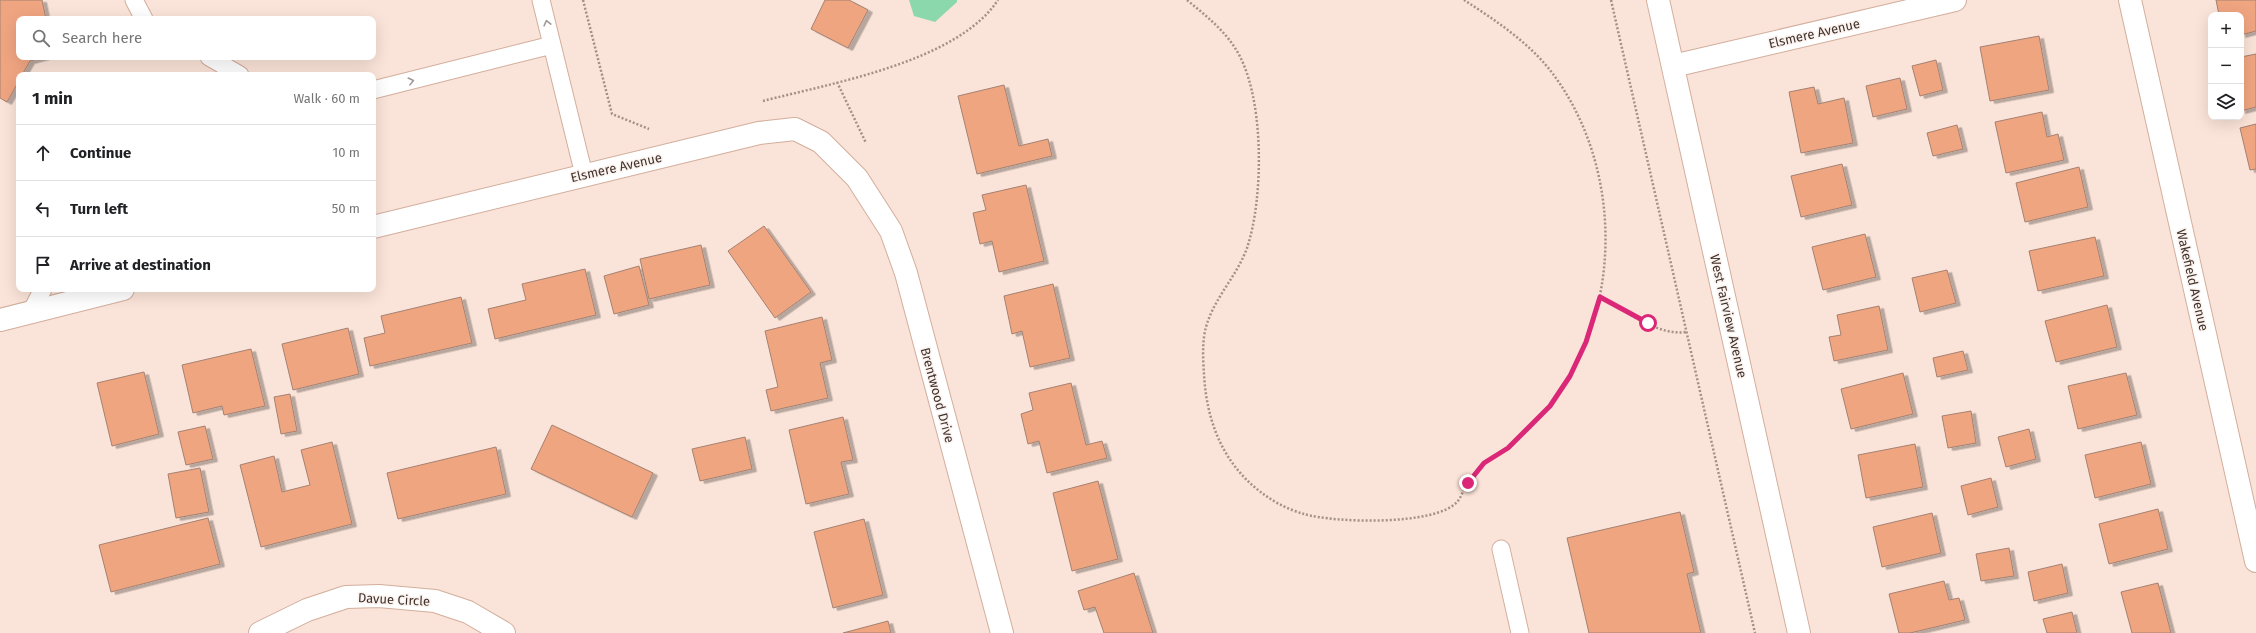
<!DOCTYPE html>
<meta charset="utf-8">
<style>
:root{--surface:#fff;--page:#f2f2f2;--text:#202124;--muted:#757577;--line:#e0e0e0}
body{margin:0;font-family:"Fira Sans",sans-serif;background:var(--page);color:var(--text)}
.controls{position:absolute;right:12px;top:12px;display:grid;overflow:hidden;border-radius:8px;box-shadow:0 4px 16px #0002}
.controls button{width:36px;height:36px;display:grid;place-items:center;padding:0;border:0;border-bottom:1px solid var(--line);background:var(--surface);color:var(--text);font:20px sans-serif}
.stop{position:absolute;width:12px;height:12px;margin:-9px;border:3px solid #db2777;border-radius:50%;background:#fff}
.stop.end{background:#db2777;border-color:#fff;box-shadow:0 1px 4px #0008}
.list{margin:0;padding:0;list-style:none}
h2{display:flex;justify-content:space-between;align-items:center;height:52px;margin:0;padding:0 16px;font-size:17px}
h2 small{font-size:13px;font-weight:400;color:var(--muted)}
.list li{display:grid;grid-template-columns:26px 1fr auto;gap:12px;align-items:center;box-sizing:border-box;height:56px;padding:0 16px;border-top:1px solid var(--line)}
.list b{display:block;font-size:15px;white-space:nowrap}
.list em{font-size:13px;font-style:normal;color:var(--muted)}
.icon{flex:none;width:22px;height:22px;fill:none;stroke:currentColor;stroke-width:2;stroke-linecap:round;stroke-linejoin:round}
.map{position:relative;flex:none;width:2256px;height:633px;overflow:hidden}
.search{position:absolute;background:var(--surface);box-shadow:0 4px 16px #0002;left:16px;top:16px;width:360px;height:44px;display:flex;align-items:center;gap:10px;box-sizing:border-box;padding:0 14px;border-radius:8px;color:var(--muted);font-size:15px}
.panel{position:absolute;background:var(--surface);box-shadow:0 4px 16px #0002;left:16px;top:72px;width:360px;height:220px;border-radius:8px}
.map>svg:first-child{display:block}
</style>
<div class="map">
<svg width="2256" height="633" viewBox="0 0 2256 633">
<defs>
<filter id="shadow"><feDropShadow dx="4.5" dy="2.5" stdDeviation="0" flood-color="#0004"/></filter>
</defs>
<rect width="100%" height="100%" fill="#fae3d8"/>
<!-- green -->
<path fill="#8bd8ac" d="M909 0H957V2L935 22 914 16Z"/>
<!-- building -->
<path fill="#f0a581" stroke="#a48171" filter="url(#shadow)" d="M0 0H42L46 19H19V57H45L30 61 22 75H19V81L7 102 0 98Z
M825 0H849L868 10 848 48 811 29Z
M2216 0H2256V31L2241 35V15H2219Z
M2039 36 2049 90 1990 101 1980 47Z
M2256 54V107L2241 111V57Z
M1936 60 1943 90 1920 96 1912 66Z
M1900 78 1907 109 1873 117 1866 86Z
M1004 85 1019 146 1048 139 1052 156 977 174 958 96Z
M1814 87 1818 104 1844 98 1853 143 1801 153 1789 92Z
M2042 112 2047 137 2058 134 2064 160 2006 173 1995 122Z
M2256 124V169L2250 170 2240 128Z
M1957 125 1963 149 1933 156 1927 133Z
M1842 164 1852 205 1801 217 1791 176Z
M2079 167 2088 207 2025 222 2016 183Z
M1026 185 1044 261 999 272 992 241 980 244 973 213 986 210 982 195Z
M764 226 811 292 775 318 728 251Z
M1865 234 1876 277 1823 290 1812 247Z
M2095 237 2104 276 2038 291 2029 251Z
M701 245 710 285 649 299 640 259Z
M639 266 649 305 614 314 604 276Z
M585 269 596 315 495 339 488 309 526 300 522 284Z
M1947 270 1956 303 1920 312 1912 278Z
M1053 284 1070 358 1030 367 1022 331 1012 334 1004 296Z
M461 297 472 343 370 366 364 338 385 333 381 316Z
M2107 305 2117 347 2056 362 2045 321Z
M1879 306 1888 350 1834 361 1829 337 1841 335 1837 315Z
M822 317 832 360 820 363 828 398 771 411 766 390 778 387 765 331Z
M348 328 359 374 293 390 282 344Z
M251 349 265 406 224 415 222 406 193 413 182 365Z
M1963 351 1968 370 1937 377 1933 358Z
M144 372 159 434 112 446 97 383Z
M1903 373 1913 414 1851 429 1841 389Z
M2126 373 2137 415 2078 429 2068 386Z
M1071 383 1086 445 1102 441 1107 458 1047 473 1039 441 1028 444 1021 414 1033 410 1029 393Z
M290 394 297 431 281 434 274 397Z
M1971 411 1976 443 1948 448 1942 416Z
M843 417 853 460 841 462 849 494 806 504 789 430Z
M552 425 653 473 632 517 531 469Z
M205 426 213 459 186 465 178 432Z
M2029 429 2036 459 2006 467 1998 437Z
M745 437 752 469 700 481 692 449Z
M332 442 352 524 261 547 240 465 274 456 282 492 310 485 301 450Z
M2141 442 2151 484 2095 498 2085 455Z
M1915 444 1923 487 1866 498 1858 455Z
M496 447 506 494 398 519 387 473Z
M200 468 209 512 176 518 168 474Z
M1991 478 1998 507 1968 515 1961 486Z
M1098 481 1118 559 1072 571 1053 493Z
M2158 509 2168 549 2109 564 2099 524Z
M1680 512 1694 572 1687 574 1701 633H1589L1567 538Z
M1932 513 1941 553 1882 567 1873 527Z
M208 518 220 564 111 592 99 545Z
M864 519 883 595 833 608 814 532Z
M2009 548 2014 576 1981 581 1976 554Z
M2062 564 2068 593 2034 601 2028 572Z
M1134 573 1153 633H1104L1095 607 1084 610 1078 591Z
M1944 581 1949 600 1959 598 1965 620 1910 633H1899L1889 594Z
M2158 583 2171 633H2132L2121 592Z
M2072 612 2077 633H2047L2043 619Z
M888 621 891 633H843Z"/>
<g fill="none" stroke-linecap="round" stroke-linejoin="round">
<!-- lane casing -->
<g stroke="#d3ae9c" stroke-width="19">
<path id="lane" d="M134 0 144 19
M541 0 584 175
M209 57 240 75
M373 90 552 45
M31 312 43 289
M1501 549 1520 633"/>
</g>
<!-- street casing -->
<g stroke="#d3ae9c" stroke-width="24">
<path id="street" d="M1658 0 1799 633
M2130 0 2256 561
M1673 66 1955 0
M373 227 759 133 795 129 821 142 857 178 891 231 906 273 1002 633
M0 320 123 289
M260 633 307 610 346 597 379 596 435 601 468 612 504 633"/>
</g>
<!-- path -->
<path stroke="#a39086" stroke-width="2.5" stroke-dasharray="2 2" stroke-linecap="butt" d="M583 0 612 114 649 129
M1187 0C1205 15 1223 29 1235 48 1265 93 1264 198 1247 248 1237 276 1214 298 1206 327 1202 341 1203 360 1204 374 1207 430 1229 476 1279 504 1287 508 1296 512 1304 514 1334 523 1435 526 1457 502 1461 498 1463 490 1467 484 1471 477 1478 469 1484 463 1490 457 1499 454 1507 448 1523 436 1538 421 1550 405 1624 312 1623 168 1553 74 1530 43 1495 20 1464 0
M1611 0 1755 633
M837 82 866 143
M763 101C832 83 957 62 998 0
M1600 297C1626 310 1656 336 1686 332"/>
<!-- lane -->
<use href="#lane" stroke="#fff" stroke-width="17"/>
<!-- street -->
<use href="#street" stroke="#fff" stroke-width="22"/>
</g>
<!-- one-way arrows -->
<defs><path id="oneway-chevron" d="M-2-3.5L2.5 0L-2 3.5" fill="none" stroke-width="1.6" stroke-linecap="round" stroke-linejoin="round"/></defs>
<g stroke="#a09895">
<use href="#oneway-chevron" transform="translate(547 23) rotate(-104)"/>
<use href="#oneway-chevron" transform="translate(411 81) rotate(-14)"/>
</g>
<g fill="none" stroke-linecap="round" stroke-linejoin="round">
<!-- route -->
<path stroke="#db2777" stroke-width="5" d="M1468 483 1484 463 1508 448 1550 406 1570 376 1586 342 1600 297 1648 323"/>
</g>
<g text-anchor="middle" stroke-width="3" stroke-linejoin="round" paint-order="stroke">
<!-- street labels -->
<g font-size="13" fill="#41322b" stroke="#fbf3f0">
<text transform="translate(1814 33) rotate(-13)" y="5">Elsmere Avenue</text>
<text transform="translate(616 167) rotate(-13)" y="5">Elsmere Avenue</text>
<text transform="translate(2193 280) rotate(77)" y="5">Wakefield Avenue</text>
<text transform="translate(1729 316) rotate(77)" y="5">West Fairview Avenue</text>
<text transform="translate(938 395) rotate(75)" y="5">Brentwood Drive</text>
<text transform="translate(394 599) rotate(3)" y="5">Davue Circle</text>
</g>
</g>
</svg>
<div class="controls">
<button>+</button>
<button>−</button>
<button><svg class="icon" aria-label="layers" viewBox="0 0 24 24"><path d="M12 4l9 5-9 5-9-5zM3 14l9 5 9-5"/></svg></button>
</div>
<div class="stop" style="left:1648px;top:323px"></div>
<div class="stop end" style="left:1468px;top:483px"></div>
<div class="search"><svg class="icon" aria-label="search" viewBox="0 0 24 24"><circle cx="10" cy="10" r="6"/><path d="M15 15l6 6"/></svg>Search here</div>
<section class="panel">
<h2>1 min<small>Walk · 60 m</small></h2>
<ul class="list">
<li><svg class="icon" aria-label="ahead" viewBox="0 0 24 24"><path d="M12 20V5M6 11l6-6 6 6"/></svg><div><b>Continue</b></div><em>10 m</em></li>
<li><svg class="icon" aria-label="left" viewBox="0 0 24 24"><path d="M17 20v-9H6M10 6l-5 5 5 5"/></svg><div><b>Turn left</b></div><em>50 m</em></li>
<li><svg class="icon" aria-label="arrive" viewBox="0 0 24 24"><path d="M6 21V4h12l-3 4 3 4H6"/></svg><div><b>Arrive at destination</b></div></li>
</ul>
</section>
</div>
